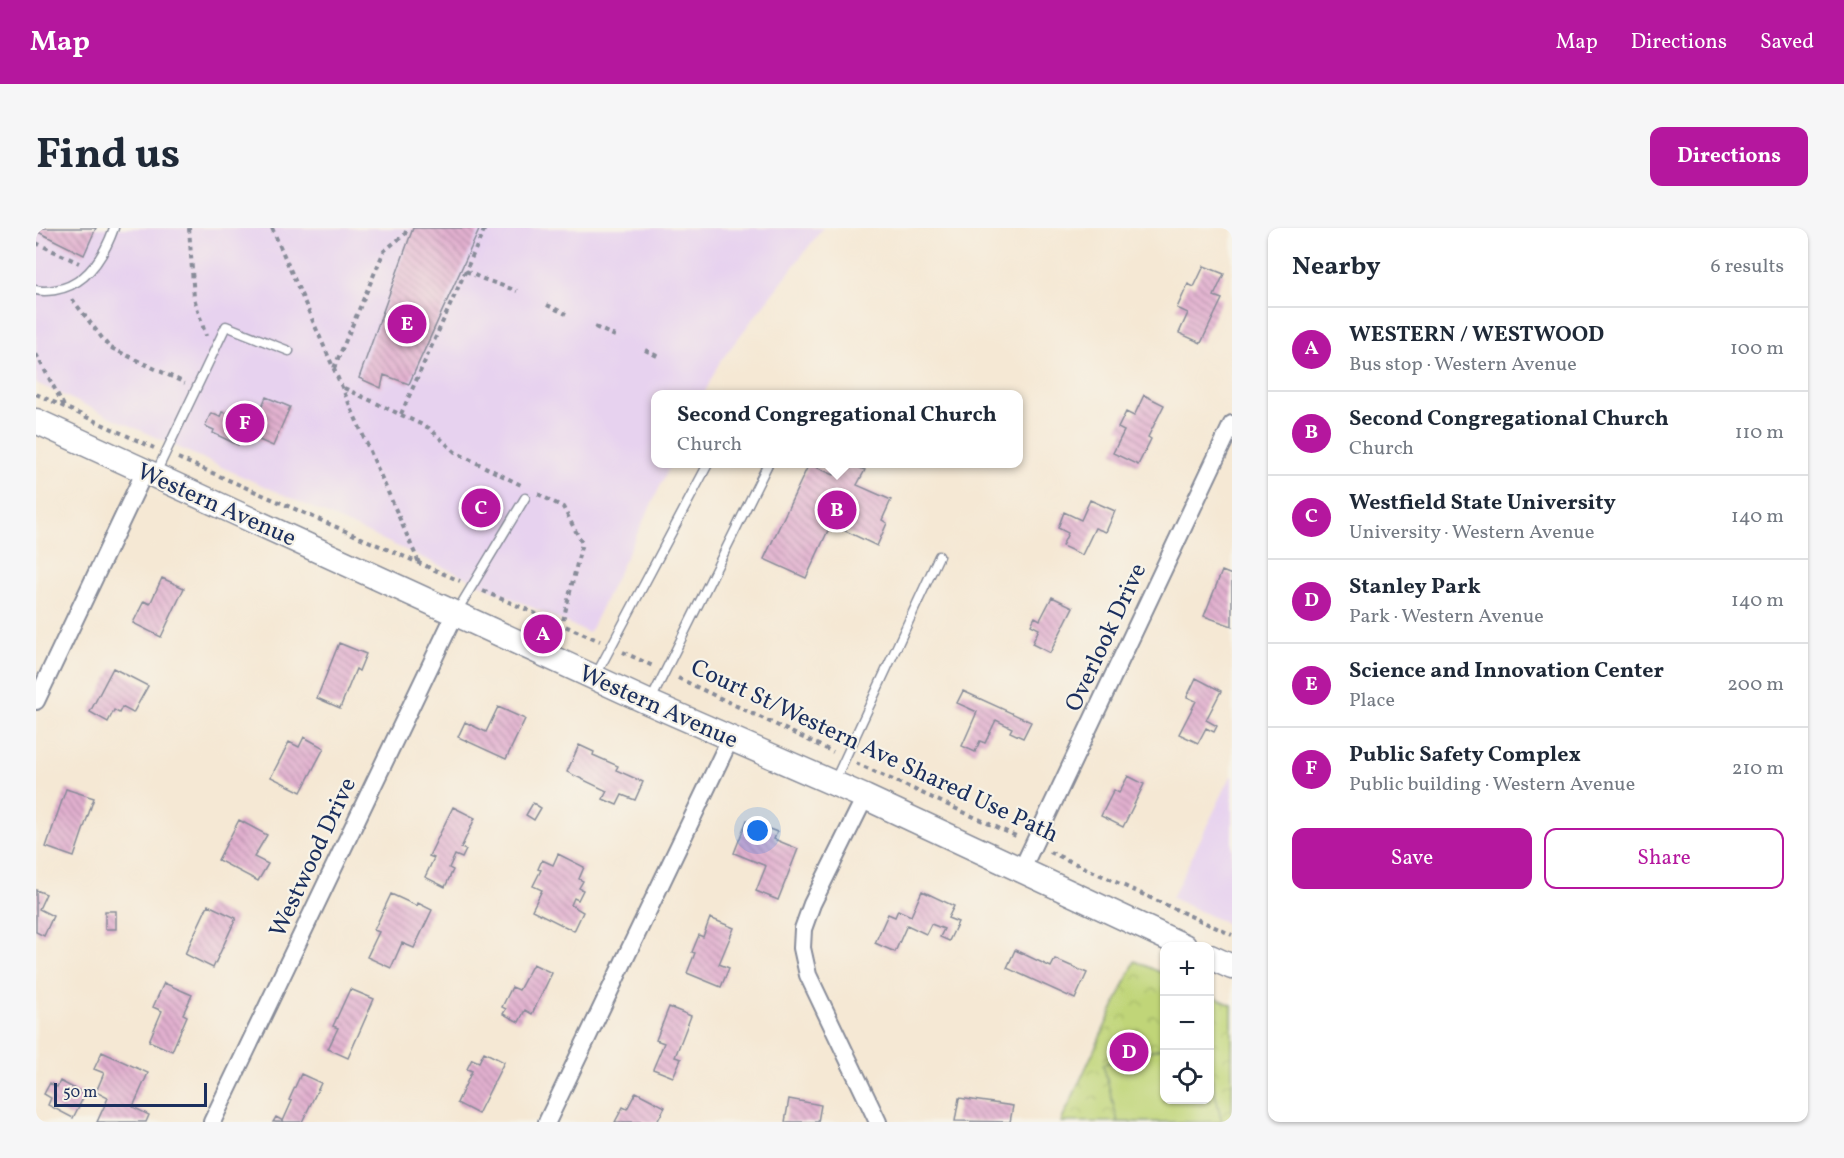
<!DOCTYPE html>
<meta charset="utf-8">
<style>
:root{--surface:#fff;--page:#f6f6f7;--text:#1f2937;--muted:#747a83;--line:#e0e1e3;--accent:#b5179e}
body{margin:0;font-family:Vollkorn,serif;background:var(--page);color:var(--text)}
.controls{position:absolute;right:18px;bottom:18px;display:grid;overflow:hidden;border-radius:12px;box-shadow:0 2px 4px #0004}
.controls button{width:54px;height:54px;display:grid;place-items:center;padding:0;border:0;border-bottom:2px solid var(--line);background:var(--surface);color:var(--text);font:30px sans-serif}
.scale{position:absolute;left:18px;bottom:15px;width:153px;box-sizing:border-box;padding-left:6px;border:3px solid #1b2f5e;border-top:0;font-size:16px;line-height:21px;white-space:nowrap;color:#1b2f5e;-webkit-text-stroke:4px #f7f3e8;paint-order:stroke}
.you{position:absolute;left:722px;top:603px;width:21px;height:21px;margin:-15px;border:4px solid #fff;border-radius:50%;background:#1a73e8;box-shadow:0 0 0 9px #1a73e833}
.badge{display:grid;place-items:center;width:39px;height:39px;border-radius:50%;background:var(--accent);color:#fff;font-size:20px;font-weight:700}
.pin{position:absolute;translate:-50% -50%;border:3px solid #fff;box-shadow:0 2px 6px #0006}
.popup{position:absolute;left:615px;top:162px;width:372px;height:78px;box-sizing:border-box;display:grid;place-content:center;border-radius:12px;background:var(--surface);filter:drop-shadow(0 2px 4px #0005);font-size:20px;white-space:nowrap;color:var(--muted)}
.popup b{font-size:22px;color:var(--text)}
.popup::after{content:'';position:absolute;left:50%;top:100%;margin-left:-12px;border:12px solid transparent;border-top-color:var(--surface)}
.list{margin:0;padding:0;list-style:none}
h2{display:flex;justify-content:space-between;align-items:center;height:78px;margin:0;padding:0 24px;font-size:26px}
h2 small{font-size:20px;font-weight:400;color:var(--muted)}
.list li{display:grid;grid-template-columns:39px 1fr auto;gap:18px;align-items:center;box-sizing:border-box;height:84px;padding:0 24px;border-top:2px solid var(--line)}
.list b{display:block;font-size:22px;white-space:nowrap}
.list p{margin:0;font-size:20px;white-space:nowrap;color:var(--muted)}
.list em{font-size:20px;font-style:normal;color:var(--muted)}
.actions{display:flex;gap:12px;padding:18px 24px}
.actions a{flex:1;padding:14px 0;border:2px solid var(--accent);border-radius:12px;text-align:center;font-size:21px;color:var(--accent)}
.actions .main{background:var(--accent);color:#fff}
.icon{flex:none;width:33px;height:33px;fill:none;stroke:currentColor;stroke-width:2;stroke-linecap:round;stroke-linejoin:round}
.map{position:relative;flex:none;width:1196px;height:894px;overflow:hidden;border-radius:12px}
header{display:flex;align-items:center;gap:36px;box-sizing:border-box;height:84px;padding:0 30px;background:var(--accent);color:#fff}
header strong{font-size:28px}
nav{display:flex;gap:33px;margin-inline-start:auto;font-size:21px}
.intro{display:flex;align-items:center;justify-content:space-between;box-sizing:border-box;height:144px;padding:0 36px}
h1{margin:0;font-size:42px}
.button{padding:15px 27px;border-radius:12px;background:var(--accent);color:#fff;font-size:21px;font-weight:700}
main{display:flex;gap:36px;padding:0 36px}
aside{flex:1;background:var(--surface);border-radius:12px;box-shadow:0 2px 4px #0004}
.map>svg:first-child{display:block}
</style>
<header>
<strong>Map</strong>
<nav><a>Map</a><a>Directions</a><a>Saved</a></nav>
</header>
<div class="intro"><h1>Find us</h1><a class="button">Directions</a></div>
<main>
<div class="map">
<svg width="1196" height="894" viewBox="0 0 1196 894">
<defs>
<pattern id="park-crowns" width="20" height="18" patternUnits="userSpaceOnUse" patternTransform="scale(1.5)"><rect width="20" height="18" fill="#c0d578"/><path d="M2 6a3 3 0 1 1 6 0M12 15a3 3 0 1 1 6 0" fill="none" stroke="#a4b76a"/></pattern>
<pattern id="building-back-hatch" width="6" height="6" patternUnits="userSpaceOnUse" patternTransform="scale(1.5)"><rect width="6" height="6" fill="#e2b0cf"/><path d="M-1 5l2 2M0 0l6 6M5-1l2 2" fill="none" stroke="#b690ab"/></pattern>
</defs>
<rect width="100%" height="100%" fill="#f7f3e8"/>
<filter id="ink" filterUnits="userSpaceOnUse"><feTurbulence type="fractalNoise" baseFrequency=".0167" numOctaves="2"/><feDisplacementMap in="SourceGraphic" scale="12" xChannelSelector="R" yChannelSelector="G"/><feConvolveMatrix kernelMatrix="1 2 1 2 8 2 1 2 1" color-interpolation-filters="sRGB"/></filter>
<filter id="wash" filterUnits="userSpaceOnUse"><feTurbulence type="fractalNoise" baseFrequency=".008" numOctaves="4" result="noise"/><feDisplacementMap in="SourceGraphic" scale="24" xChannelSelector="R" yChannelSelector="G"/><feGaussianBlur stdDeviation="1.35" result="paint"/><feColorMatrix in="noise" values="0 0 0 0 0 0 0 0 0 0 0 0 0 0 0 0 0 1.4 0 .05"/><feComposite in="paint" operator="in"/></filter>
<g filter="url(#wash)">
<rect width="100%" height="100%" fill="#f5e8d4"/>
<!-- built -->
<path fill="#e7d2ef" d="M0 0H787L683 135 668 166H620V236H635L553 405 0 155Z
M1196 546V698L1136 670Z"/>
<!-- park -->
<path fill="url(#park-crowns)" stroke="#6e826b" stroke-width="1.5" d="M1099 733 1128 746V872H1174V767L1196 777V894H1025Z"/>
<!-- pitch -->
<path fill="#c0d578" stroke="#6e826b" stroke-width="1.5" d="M1128 819V872H1174V845L1186 894H1082L1067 836Z"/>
<g id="blocks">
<!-- building -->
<path fill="url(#building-back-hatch)" d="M0 0H60L48 27 0 3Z
M377 0H444L373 156 348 147 345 160 323 150Z
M1168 38 1188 46 1178 68 1186 71 1165 115 1143 105 1152 85 1141 80 1152 56 1158 59Z
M1108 167 1128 177 1112 209 1115 211 1102 237 1077 225 1088 203 1082 200 1090 184 1098 188Z
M230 169 254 179 237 218 207 205 202 217 177 205 178 202 169 198 175 185 184 189 186 184 192 186 194 181 220 192Z
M773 236 798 247 803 236H814L829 242 821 257 855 272 846 292 851 295 841 318 795 296 770 350 728 331Z
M1054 272 1079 283 1070 304 1059 300 1046 327 1026 318 1032 305 1022 300 1028 284 1045 292Z
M1186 343 1196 347V398L1168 388Z
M126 350 148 360 125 409 97 395 108 373 114 376Z
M1016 369 1037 379 1014 425 996 416 1003 401 995 397 999 389 1004 392Z
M303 415 330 426 323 443 320 441 304 480 281 470Z
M77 440 112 458 97 485 86 479 83 485 78 482 72 494 54 484Z
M1160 450 1185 463 1170 492 1181 498 1178 504 1170 500 1162 515 1143 506 1160 473 1151 469Z
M927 463 995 494 987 510 974 504 976 500 960 492 949 515 944 513 939 524 926 518 941 484 921 475Z
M462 479 489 491 470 531 422 509 429 494 450 504Z
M268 509 288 520 265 564 235 549 253 514 263 519Z
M543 517 558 524 557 527 582 538 580 542 607 554 599 572 586 567 581 577 567 571 571 563 531 544Z
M1092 548 1108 556 1087 599 1065 588 1078 562 1083 565Z
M30 561 58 570 38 629 10 619Z
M497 575 505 580 498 592 490 587Z
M417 579 439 590 425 620 430 622 426 630 419 627 413 640 417 642 409 659 389 649 398 630 393 628Z
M203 592 231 607 218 629 232 636 222 653 182 632Z
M711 592 741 604 738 611 762 621 742 672 720 663 730 638 698 625Z
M522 626 548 639 543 651 547 653 543 660 547 662 542 672 538 670 535 677 547 684 538 703 496 682 506 662 497 658 505 642 502 641 506 632 517 637Z
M0 662 10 666 3 681 17 688 8 708 0 704Z
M886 663 918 678 912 690 922 694 913 713 904 709 908 701 895 696 890 706 871 697 859 724 839 715 852 686 859 689 862 682 875 688Z
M355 666 381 678 382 675 396 682 378 720 366 715 355 740 331 729 343 704 338 702Z
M172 677 200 690 177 740 149 726Z
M69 683H80V701H69Z
M674 690 698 700 683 736 693 740 685 759 651 745 659 725 656 724 663 707 667 709Z
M979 722 1015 739 1019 731 1051 745 1039 771 971 740Z
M497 736 516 745 496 786 489 782 483 794 467 786 470 781 466 779 476 759 483 762Z
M128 755 156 767 147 786 151 788 136 823 113 813 126 783 117 779Z
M314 761 338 771 312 830 292 821 302 800 297 798Z
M633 779 655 788 639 829 645 831 637 849 617 841 628 815 620 812Z
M66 824 112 845 97 879 113 887 110 894H61L72 870 60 864 68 845 58 841Z
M448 824 468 834 442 886 421 875 436 843 431 841 436 831 443 834Z
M265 846 285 855 266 894H237L240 889 247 893 256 873 253 872Z
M24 853 49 866 37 890 12 877 15 870 8 866 14 855 21 859Z
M600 864 629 879 621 894H579L587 879 591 881Z
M923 870 977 878 974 894 919 893Z
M753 871 785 877 782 894H749Z"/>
</g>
</g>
<g filter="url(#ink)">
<use href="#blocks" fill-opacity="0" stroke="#888c99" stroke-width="1.5"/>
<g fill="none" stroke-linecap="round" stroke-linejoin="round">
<!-- lane casing -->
<g stroke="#888c99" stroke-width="11">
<path id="lane" d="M0 62C7 64 12 63 19 62 51 57 68 28 78 0
M119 247 190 98 253 123
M421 383 489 270
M560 447 672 236
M614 474 732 236
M799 552 903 328"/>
</g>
<!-- street casing -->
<g stroke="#888c99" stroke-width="20">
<path id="street" d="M0 473 109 243
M829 569 776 676 767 701 766 720 772 747 842 894
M985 643 1196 196
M176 894 419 386
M511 894 694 511"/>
</g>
<!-- secondary casing -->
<g stroke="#888c99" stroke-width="27">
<path id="secondary" d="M0 193 614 475 829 569 1148 718
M1174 729 1196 739"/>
</g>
<!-- path -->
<path stroke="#888c99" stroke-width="4" stroke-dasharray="4.5 4.5" stroke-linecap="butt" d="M153 0 158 70 170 108
M236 0 384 337
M0 15 43 35
M430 43 447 51 481 63
M36 71 73 119 149 155
M511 77 530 86
M559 99 579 108
M609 122 625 130
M0 126 28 178
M298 140 348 23 369 6 371 0
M308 160 393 200 419 224 485 257
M0 166 118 220
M365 186 449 0
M142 230 424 353
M502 266 527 279 546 315 526 397
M447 363 564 413
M587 424 619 439
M642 450 797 524
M820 535 982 609
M1014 624 1196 707"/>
<!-- lane -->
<use href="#lane" stroke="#fff" stroke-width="8"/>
<!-- street -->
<use href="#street" stroke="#fff" stroke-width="16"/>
<!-- secondary -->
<use href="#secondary" stroke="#fff" stroke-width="24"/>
</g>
</g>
<g text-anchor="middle" stroke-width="4.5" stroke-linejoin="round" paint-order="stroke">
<!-- street labels -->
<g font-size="24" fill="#1b2f5e" stroke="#f7f3e8">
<text transform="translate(181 276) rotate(24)" y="8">Western Avenue</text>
<text transform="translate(1069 409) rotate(-65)" y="8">Overlook Drive</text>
<text transform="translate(623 478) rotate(24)" y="8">Western Avenue</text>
<text transform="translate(839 522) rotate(25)" y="8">Court St/Western Ave Shared Use Path</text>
<text transform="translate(276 629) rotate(-65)" y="8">Westwood Drive</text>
</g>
</g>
</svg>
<div class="controls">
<button>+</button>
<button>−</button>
<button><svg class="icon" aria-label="locate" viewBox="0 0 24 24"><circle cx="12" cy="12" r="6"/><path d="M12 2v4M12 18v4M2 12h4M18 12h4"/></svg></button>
</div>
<div class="scale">50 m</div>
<div class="you"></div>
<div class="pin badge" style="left:507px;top:406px">A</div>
<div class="pin badge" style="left:801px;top:282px">B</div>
<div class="popup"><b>Second Congregational Church</b>Church</div>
<div class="pin badge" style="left:445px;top:280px">C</div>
<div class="pin badge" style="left:1093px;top:824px">D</div>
<div class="pin badge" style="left:371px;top:96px">E</div>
<div class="pin badge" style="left:209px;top:195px">F</div>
</div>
<aside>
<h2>Nearby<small>6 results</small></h2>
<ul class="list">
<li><span class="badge">A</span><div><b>WESTERN / WESTWOOD</b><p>Bus stop · Western Avenue</p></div><em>100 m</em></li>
<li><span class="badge">B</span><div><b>Second Congregational Church</b><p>Church</p></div><em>110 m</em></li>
<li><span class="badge">C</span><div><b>Westfield State University</b><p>University · Western Avenue</p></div><em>140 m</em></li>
<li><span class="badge">D</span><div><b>Stanley Park</b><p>Park · Western Avenue</p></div><em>140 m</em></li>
<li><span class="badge">E</span><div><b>Science and Innovation Center</b><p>Place</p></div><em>200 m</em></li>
<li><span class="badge">F</span><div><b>Public Safety Complex</b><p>Public building · Western Avenue</p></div><em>210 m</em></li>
</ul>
<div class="actions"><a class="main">Save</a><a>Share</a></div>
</aside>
</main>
